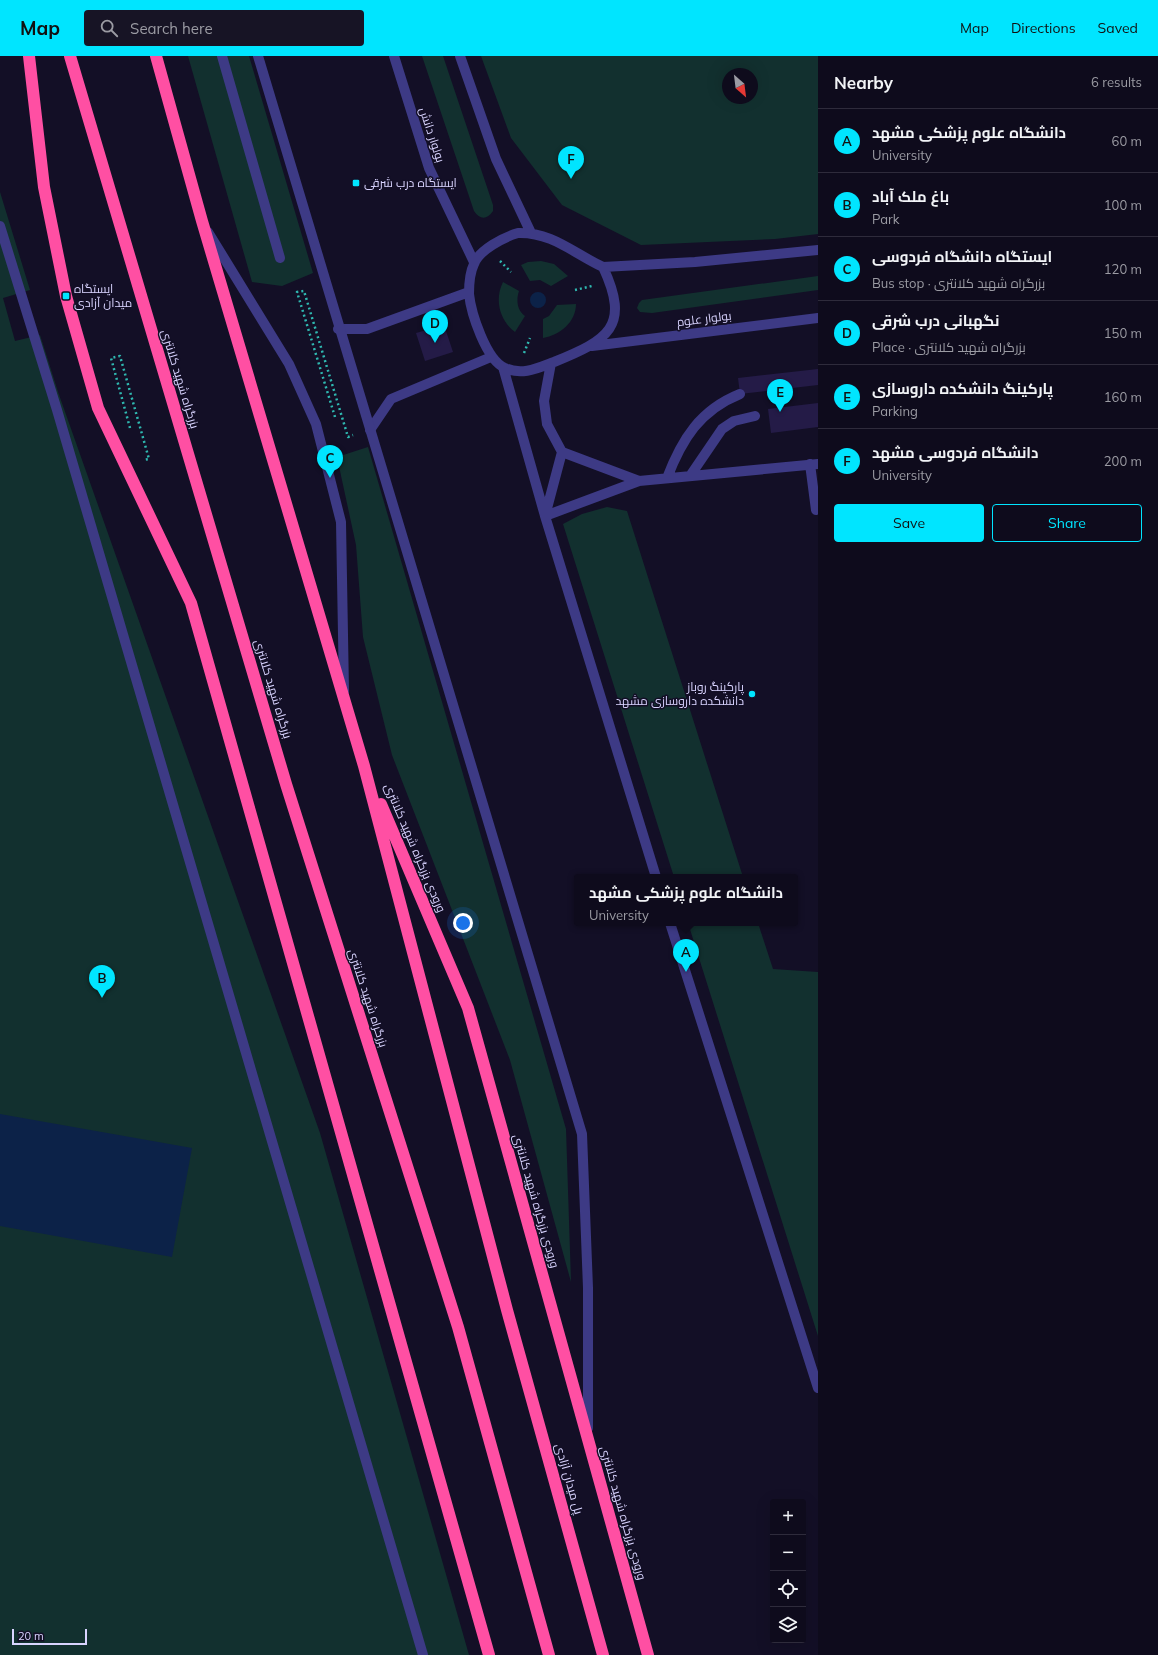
<!DOCTYPE html>
<meta charset="utf-8">
<style>
:root{--surface:#0e0b1c;--page:#171425;--text:#f1f3f6;--muted:#9b9ba3;--line:#2e2b3b;--accent:#00e5ff}
body{margin:0;font-family:Mulish,Cairo,sans-serif;background:var(--page);color:var(--text)}
.controls{position:absolute;right:12px;bottom:12px;display:grid;overflow:hidden;border-radius:4px;box-shadow:0 4px 16px #0002}
.controls button{width:36px;height:36px;display:grid;place-items:center;padding:0;border:0;border-bottom:1px solid var(--line);background:var(--surface);color:var(--text);font:20px sans-serif}
.compass{position:absolute;left:722px;top:12px;width:36px;height:36px;border-radius:50%;background:var(--surface);box-shadow:0 4px 16px #0002;rotate:152deg}
.scale{position:absolute;left:12px;bottom:10px;width:75px;box-sizing:border-box;padding-left:4px;border:2px solid #d9d4ff;border-top:0;font-size:11px;line-height:14px;white-space:nowrap;color:#d9d4ff;-webkit-text-stroke:3px #130f26;paint-order:stroke}
.you{position:absolute;left:463px;top:867px;width:14px;height:14px;margin:-10px;border:3px solid #fff;border-radius:50%;background:#1a73e8;box-shadow:0 0 0 6px #1a73e833}
.badge{display:grid;place-items:center;width:26px;height:26px;border-radius:50%;background:var(--accent);color:#111;font-size:13px;font-weight:700}
.pin{position:absolute;translate:-50% -33px;filter:drop-shadow(0 1px 2px #0008)}
.pin::after{content:'';position:absolute;top:21px;width:14px;height:12px;background:inherit;clip-path:polygon(0 0,100% 0,50% 100%)}
.popup{position:absolute;left:574px;top:818px;width:224px;height:52px;box-sizing:border-box;display:grid;place-content:center;border-radius:4px;background:var(--surface);filter:drop-shadow(0 1px 3px #0005);font-size:13px;white-space:nowrap;color:var(--muted)}
.popup b{font-size:15px;color:var(--text)}
.popup::after{content:'';position:absolute;left:50%;top:100%;margin-left:-8px;border:8px solid transparent;border-top-color:var(--surface)}
.list{margin:0;padding:0;list-style:none}
h2{display:flex;justify-content:space-between;align-items:center;height:52px;margin:0;padding:0 16px;font-size:17px}
h2 small{font-size:13px;font-weight:400;color:var(--muted)}
.list li{display:grid;grid-template-columns:26px 1fr auto;gap:12px;align-items:center;box-sizing:border-box;height:64px;padding:0 16px;border-top:1px solid var(--line)}
.list b{display:block;font-size:15px;white-space:nowrap}
.list p{margin:0;font-size:13px;white-space:nowrap;color:var(--muted)}
.list em{font-size:13px;font-style:normal;color:var(--muted)}
.actions{display:flex;gap:8px;padding:12px 16px}
.actions a{flex:1;padding:9px 0;border:1px solid var(--accent);border-radius:4px;text-align:center;font-size:14px;color:var(--accent)}
.actions .main{background:var(--accent);color:#111}
.icon{flex:none;width:22px;height:22px;fill:none;stroke:currentColor;stroke-width:2;stroke-linecap:round;stroke-linejoin:round}
.map{position:relative;flex:none;width:818px;height:1599px;overflow:hidden}
header{display:flex;align-items:center;gap:24px;box-sizing:border-box;height:56px;padding:0 20px;background:var(--accent);color:#111}
header strong{font-size:19px}
nav{display:flex;gap:22px;margin-inline-start:auto;font-size:14px}
.search{width:280px;height:36px;background:var(--page);display:flex;align-items:center;gap:10px;box-sizing:border-box;padding:0 14px;border-radius:4px;color:var(--muted);font-size:15px}
main{display:flex}
aside{flex:1;background:var(--surface)}
.map>svg:first-child{display:block}
</style>
<header>
<strong>Map</strong>
<div class="search"><svg class="icon" aria-label="search" viewBox="0 0 24 24"><circle cx="10" cy="10" r="6"/><path d="M15 15l6 6"/></svg>Search here</div>
<nav><a>Map</a><a>Directions</a><a>Saved</a></nav>
</header>
<main>
<div class="map">
<svg width="818" height="1599" viewBox="0 0 818 1599">
<rect width="100%" height="100%" fill="#130f26"/>
<!-- green -->
<path fill="#12302f" fill-rule="evenodd" d="M188 0H249L313 217 282 230 252 226Z
M422 0H443L493 149V155C487 164 480 164 474 155Z
M481 0H818V178L775 183 641 189 562 149 511 82ZM728 18H752V42H728Z
M0 136 30 234 3 242 15 285 40 279 58 336 320 1077 469 1599H0Z
M541 205 554 208 568 220 551 230 540 224 530 225 521 209 528 206Z
M818 220V234L652 257 640 256 637 252 639 247 642 244Z
M503 226 519 235C516 244 517 254 525 260L515 276C500 265 494 244 503 226Z
M576 248C576 266 560 279 543 282V263L549 260 557 249Z
M368 391 566 1073 571 1226 510 1004 392 699 363 581 356 489 337 401Z
M607 451 627 455 743 821H674L563 468 582 458Z
M688 867H758L773 913 818 916V1280Z"/>
<!-- water -->
<path fill="#0c2248" d="M530 244a8 8 0 1 1 16 0a8 8 0 1 1-16 0Z
M0 1058 192 1092 172 1201 0 1170Z"/>
<!-- building -->
<path fill="#241b47" d="M444 269 453 296 425 305 416 277Z
M818 313V329L740 338 738 322Z
M818 347V371L771 377 768 353Z"/>
<g fill="none" stroke-linecap="round" stroke-linejoin="round">
<!-- path -->
<path stroke="#2fb8b0" stroke-width="2.5" stroke-dasharray="2 3" stroke-linecap="butt" d="M500 205 511 216
M575 234 592 230
M524 297 530 282
M335 361 297 236 304 235 348 381 353 379
M130 372 111 302 120 300 149 403 143 404"/>
<!-- lane -->
<path stroke="#3d3a85" stroke-width="10" d="M394 0 429 112 474 206
M460 0 496 103 531 177
M208 176 289 308 316 368 341 466 344 635
M518 177C552 176 573 197 603 211 631 271 608 284 554 306 538 312 522 320 505 312 486 304 471 257 469 238 469 229 470 216 474 208 479 194 504 181 518 177Z
M603 211 695 206 818 194
M338 273H367L469 236
M592 290 818 262
M503 311 545 460 656 821
M370 374 391 343 491 301
M810 408 816 454
M690 420 722 373 734 365 755 360
M667 422C682 383 700 354 740 338
M639 425 818 408
M545 460 639 425 562 396
M545 460 562 396 547 368 544 345 551 307
M670 867 818 1332"/>
<!-- street -->
<path stroke="#3d3a85" stroke-width="10" d="M222 0 280 202
M258 0 582 1078 588 1232V1372
M0 170 57 354 423 1599"/>
<!-- highway -->
<path stroke="#ff4fa3" stroke-width="12" d="M29 0 44 131 66 240 98 352 191 547 489 1599
M70 0 286 728 458 1271 549 1599
M156 0 202 165 364 710 507 1254 603 1599
M381 748 468 952 648 1599"/>
</g>
<!-- markers -->
<g fill="#00e5ff" stroke="#130f26" stroke-width="1.5">
<rect x="352" y="123" width="8" height="8" rx="2"/>
<rect x="62" y="236" width="8" height="8" rx="2"/>
<circle cx="752" cy="638" r="4"/>
</g>
<g text-anchor="middle" stroke-width="3" stroke-linejoin="round" paint-order="stroke">
<!-- street labels -->
<g font-size="12" fill="#d9d4ff" stroke="#130f26">
<text transform="translate(432 79) rotate(72)" y="4">بولوار دانش</text>
<text transform="translate(704 263) rotate(-7)" y="4">بولوار علوم</text>
<text transform="translate(180 323) rotate(73)" y="4">بزرگراه شهید کلانتری</text>
<text transform="translate(273 633) rotate(73)" y="4">بزرگراه شهید کلانتری</text>
<text transform="translate(415 792) rotate(67)" y="4">ورودی بزرگراه شهید کلانتری</text>
<text transform="translate(368 942) rotate(72)" y="4">بزرگراه شهید کلانتری</text>
<text transform="translate(536 1145) rotate(74)" y="4">ورودی بزرگراه شهید کلانتری</text>
<text transform="translate(569 1423) rotate(74)" y="4">پل میدان آزادی</text>
<text transform="translate(623 1457) rotate(74)" y="4">ورودی بزرگراه شهید کلانتری</text>
</g>
<!-- poi labels -->
<g font-size="12" fill="#d9d4ff" stroke="#130f26" text-anchor="start">
<text x="364" y="131">ایستگاه درب شرقی</text>
<text x="74" y="237">ایستگاه<tspan x="74" dy="14">میدان آزادی</tspan></text>
<text x="744" y="635" text-anchor="end">پارکینگ روباز<tspan x="744" dy="14">دانشکده داروسازی مشهد</tspan></text>
</g>
</g>
</svg>
<div class="controls">
<button>+</button>
<button>−</button>
<button><svg class="icon" aria-label="locate" viewBox="0 0 24 24"><circle cx="12" cy="12" r="6"/><path d="M12 2v4M12 18v4M2 12h4M18 12h4"/></svg></button>
<button><svg class="icon" aria-label="layers" viewBox="0 0 24 24"><path d="M12 4l9 5-9 5-9-5zM3 14l9 5 9-5"/></svg></button>
</div>
<svg class="compass" viewBox="-18 -18 36 36"><path d="M0-13l5 13h-10z" fill="#e53935"/><path d="M0 13l5-13h-10z" fill="#9b9ba3"/></svg>
<div class="scale">20 m</div>
<div class="you"></div>
<div class="pin badge" style="left:686px;top:916px">A</div>
<div class="popup"><b>دانشگاه علوم پزشکی مشهد</b>University</div>
<div class="pin badge" style="left:102px;top:942px">B</div>
<div class="pin badge" style="left:330px;top:422px">C</div>
<div class="pin badge" style="left:435px;top:287px">D</div>
<div class="pin badge" style="left:780px;top:356px">E</div>
<div class="pin badge" style="left:571px;top:123px">F</div>
</div>
<aside>
<h2>Nearby<small>6 results</small></h2>
<ul class="list">
<li><span class="badge">A</span><div><b>دانشگاه علوم پزشکی مشهد</b><p>University</p></div><em>60 m</em></li>
<li><span class="badge">B</span><div><b>باغ ملک آباد</b><p>Park</p></div><em>100 m</em></li>
<li><span class="badge">C</span><div><b>ایستگاه دانشگاه فردوسی</b><p>Bus stop · بزرگراه شهید کلانتری</p></div><em>120 m</em></li>
<li><span class="badge">D</span><div><b>نگهبانی درب شرقی</b><p>Place · بزرگراه شهید کلانتری</p></div><em>150 m</em></li>
<li><span class="badge">E</span><div><b>پارکینگ دانشکده داروسازی</b><p>Parking</p></div><em>160 m</em></li>
<li><span class="badge">F</span><div><b>دانشگاه فردوسی مشهد</b><p>University</p></div><em>200 m</em></li>
</ul>
<div class="actions"><a class="main">Save</a><a>Share</a></div>
</aside>
</main>
